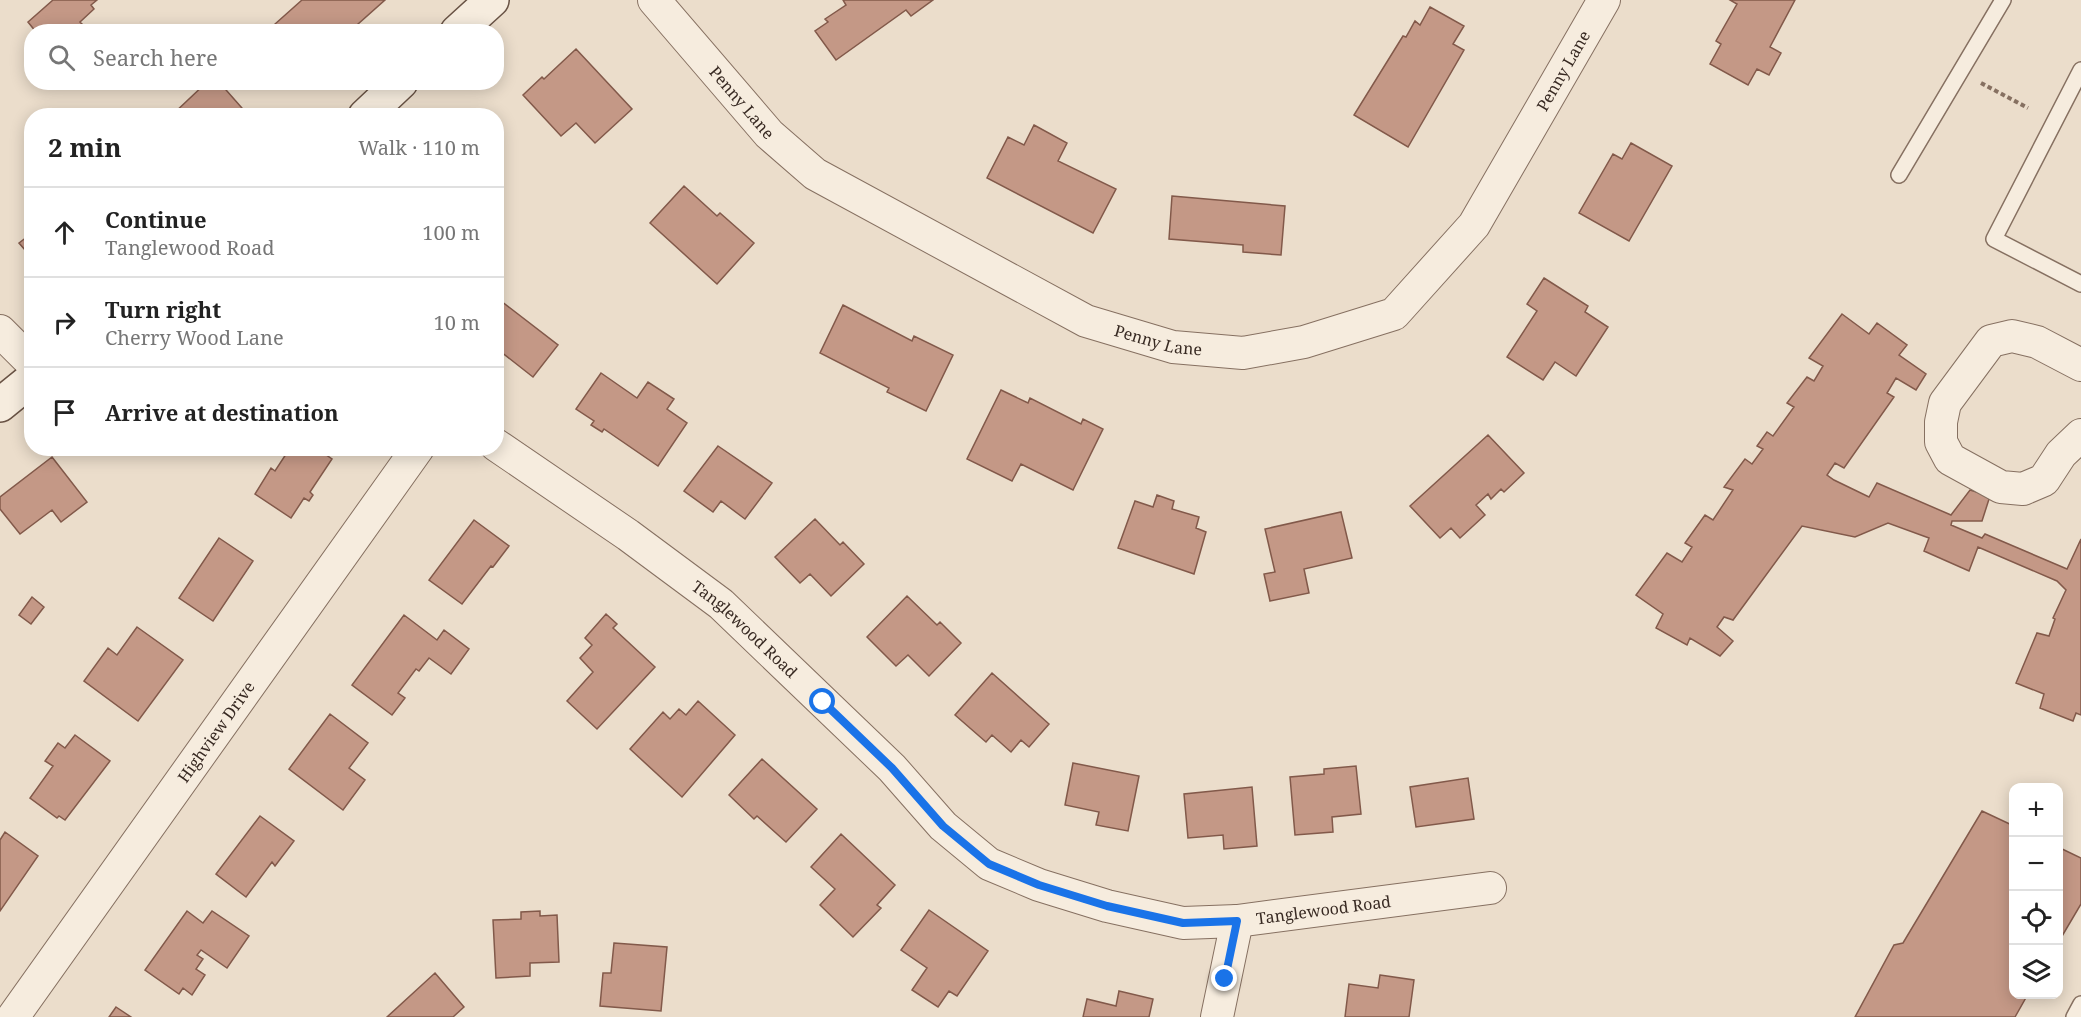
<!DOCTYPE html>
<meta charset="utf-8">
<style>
:root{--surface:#fff;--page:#f6f6f6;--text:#222;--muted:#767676;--line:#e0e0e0}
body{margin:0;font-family:"Noto Serif",serif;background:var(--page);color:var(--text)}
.controls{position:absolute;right:18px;bottom:18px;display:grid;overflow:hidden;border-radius:12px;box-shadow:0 3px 15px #0003}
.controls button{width:54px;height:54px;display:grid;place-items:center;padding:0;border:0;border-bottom:2px solid var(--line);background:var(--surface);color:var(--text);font:30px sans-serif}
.stop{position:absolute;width:18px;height:18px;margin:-14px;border:4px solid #1a73e8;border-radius:50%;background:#fff}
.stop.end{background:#1a73e8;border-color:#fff;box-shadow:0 2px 6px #0008}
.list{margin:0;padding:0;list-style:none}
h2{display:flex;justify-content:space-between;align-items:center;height:78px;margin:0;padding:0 24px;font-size:26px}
h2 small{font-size:20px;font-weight:400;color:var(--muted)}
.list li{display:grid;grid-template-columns:39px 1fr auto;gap:18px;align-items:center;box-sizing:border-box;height:90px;padding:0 24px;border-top:2px solid var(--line)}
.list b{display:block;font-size:22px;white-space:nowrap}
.list p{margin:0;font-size:20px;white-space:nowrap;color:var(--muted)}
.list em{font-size:20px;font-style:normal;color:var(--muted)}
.icon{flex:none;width:33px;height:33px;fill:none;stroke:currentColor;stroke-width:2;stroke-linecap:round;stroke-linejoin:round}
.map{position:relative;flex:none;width:2081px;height:1017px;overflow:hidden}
.search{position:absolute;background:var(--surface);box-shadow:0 3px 15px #0003;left:24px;top:24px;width:480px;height:66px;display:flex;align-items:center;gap:15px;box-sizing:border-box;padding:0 21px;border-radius:24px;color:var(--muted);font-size:22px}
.panel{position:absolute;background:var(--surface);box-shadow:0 3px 15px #0003;left:24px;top:108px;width:480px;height:348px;border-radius:24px}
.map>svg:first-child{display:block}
</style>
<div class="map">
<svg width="2081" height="1017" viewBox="0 0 2081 1017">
<rect width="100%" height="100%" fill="#ebddcb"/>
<!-- building -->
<path fill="#c49886" stroke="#82594a" stroke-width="1.5" d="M53 0H97L91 5 94 9 80 22 89 31 36 32 28 22Z
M302 0H385L349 32H281L275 24Z
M843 0H933L911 16 906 10 836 60 815 31 828 22 825 19 846 5Z
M1730 0H1795L1770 47 1781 53 1769 75 1757 69 1748 85 1710 64 1721 44 1716 41 1737 4Z
M1430 7 1464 26 1453 44 1464 50 1408 147 1354 115 1403 36 1406 37 1415 21 1420 25Z
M576 49 632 109 595 143 576 123 561 136 523 95 542 77 544 79Z
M207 82H219L249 116H171Z
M1034 125 1067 143 1058 161 1116 189 1093 233 987 178 1008 137 1024 145Z
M1631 143 1672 166 1629 241 1579 213 1613 154 1622 159Z
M684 186 717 216 720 213 754 243 717 284 650 223Z
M1172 196 1285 206 1281 255 1243 252V245L1169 239Z
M32 233V258L19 243Z
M1544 278 1588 306 1585 312 1608 327 1576 376 1555 362 1543 380 1507 357 1537 311 1527 304Z
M501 301 558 345 533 377 496 348V306Z
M843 305 912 341 914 336 953 355 926 411 887 392 889 388 820 353Z
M1842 314 1869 334 1877 323 1907 345 1899 355 1926 374 1916 390 1896 378 1887 393 1894 397 1844 468 1835 463 1827 475 1834 480 1869 497 1877 483 1951 515 1970 490 1990 496 1982 521H1952L1951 525 1982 538 1985 534 2067 569 2081 539V715L2076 713 2073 721 2040 708 2044 694 2016 683 2037 633 2049 636 2055 619 2053 618 2066 590 2057 581 1978 547 1969 571 1924 551 1929 538 1888 523 1855 537 1802 526 1733 620 1724 617 1717 627 1733 641 1720 656 1690 638 1687 645 1656 628 1663 614 1636 595 1667 553 1682 562 1692 547 1685 543 1705 515 1713 520 1733 490 1724 487 1745 459 1752 464 1763 449 1757 446 1767 432 1773 436 1794 407 1787 403 1807 377 1814 381 1823 366 1809 358Z
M601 373 637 398 648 382 674 399 667 409 687 423 658 466 604 429 602 432 591 425 594 421 576 409Z
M1001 390 1028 403 1030 398 1081 424 1083 419 1103 429 1073 490 1021 464 1012 481 967 459Z
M1488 435 1524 473 1504 492 1501 489 1491 499 1488 494 1476 505 1485 515 1460 538 1451 528 1440 538 1410 506Z
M718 446 772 483 745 519 721 501 713 512 684 491Z
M290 448H316L332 459 310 492 313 495 309 501 304 498 291 518 255 494 271 468 275 471Z
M52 457 87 502 61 522 52 510 20 534 0 509V497Z
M1157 495 1174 501 1172 509 1199 517 1196 528 1206 532 1194 574 1118 548 1135 501 1153 507Z
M1341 512 1352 558 1304 569 1309 593 1270 601 1264 574 1275 572 1265 529Z
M815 519 840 545 843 542 864 564 831 596 810 574 800 583 775 557Z
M474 520 509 546 493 567 491 566 462 604 429 580Z
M219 538 253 561 213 621 179 598Z
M907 596 937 625 940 622 961 643 929 676 908 655 896 666 867 637Z
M32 597 44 607 31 624 19 615Z
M606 614 617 624 613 628 655 667 597 729 567 701 593 672 580 658 592 645 585 638Z
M404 615 437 640 444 630 469 649 451 674 429 658 419 671 416 669 398 693 405 698 392 715 352 685Z
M137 627 183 660 138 721 84 681 108 648 117 655Z
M992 673 1049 724 1029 747 1021 740 1011 752 992 735 986 742 955 715Z
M698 701 735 735 682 797 630 749 663 712 670 719 679 709 686 715Z
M330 714 368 743 349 768 365 780 343 810 289 769Z
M75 735 110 761 65 820 59 816 57 818 30 798 53 766 45 761 58 743 65 748Z
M762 759 817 809 786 842 757 816 754 819 729 795Z
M1073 763 1139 776 1128 831 1096 825 1099 812 1065 805Z
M1356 766 1361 814 1332 817 1333 832 1295 835 1290 777 1324 774V769Z
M1468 778 1474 819 1416 827 1410 787Z
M1252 787 1257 846 1224 849 1223 835 1188 838 1184 794Z
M1982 811 2014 826V994H2028L2015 1017H1855L1894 945 1903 943Z
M260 816 294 841 275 866 272 862 246 897 216 874Z
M5 832 38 856 0 911V840Z
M841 834 895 885 877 905 881 908 853 937 820 905 835 889 811 867Z
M2058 847 2081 858V904L2058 943Z
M929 910 988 951 957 996 949 991 938 1007 912 990 927 968 901 950Z
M187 911 203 923 212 911 249 936 227 968 201 950 197 955 203 959 196 969 205 975 192 995 183 988 179 994 145 970Z
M540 911V916L557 915 559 962 530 963V976L496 978 493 920 521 919V912Z
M614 943 667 947 661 1011 600 1006 603 973H611Z
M435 973 464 1007 453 1017H387Z
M1380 975 1414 980 1409 1017H1345L1349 984 1378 988Z
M1119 991 1153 999 1149 1017H1083L1087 999 1116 1006Z
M116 1007 131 1017H109Z"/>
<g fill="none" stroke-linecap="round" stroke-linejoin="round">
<!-- lane casing -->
<g stroke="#867061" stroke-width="18">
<path id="lane" d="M2081 70 1994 239 2081 284
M1899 175 2003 0
M2074 1017 2081 1004"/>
</g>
<!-- street casing -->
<g stroke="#867061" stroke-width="34">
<g id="street">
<path id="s1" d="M654 0 769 134 815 174 1086 321 1173 347 1243 353 1304 342 1394 314 1474 225 1604 0"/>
<path d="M0 331 32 363"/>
<path d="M2081 365 2037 342 2012 336 1991 341 1945 403 1941 422V442L1950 459 2001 487 2023 489 2044 480 2061 454 2081 435"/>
<path id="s2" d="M496 445 628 535 721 604 892 768 943 826 989 864 1039 885 1107 906 1183 923 1237 921 1490 888"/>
<path id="s3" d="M13 1017 418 448"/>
<path d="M1217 1017 1237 921"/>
</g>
</g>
<!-- secondary casing -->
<g stroke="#685244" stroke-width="36">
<path id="secondary" d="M457 32 492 0
M365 116 401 82
M0 405 32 379"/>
</g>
<!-- path -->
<path stroke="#867061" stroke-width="4" stroke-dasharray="4.5 3" stroke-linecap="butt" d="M1981 83 2028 108"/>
<!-- lane -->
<use href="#lane" stroke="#f6ecde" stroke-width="15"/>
<!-- street -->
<use href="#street" stroke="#f6ecde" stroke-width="32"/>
<!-- secondary -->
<use href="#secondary" stroke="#f6ecde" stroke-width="33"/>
</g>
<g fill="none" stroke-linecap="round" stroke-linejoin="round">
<!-- route -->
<path stroke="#1a73e8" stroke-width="8" d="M823 702 892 768 943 826 989 864 1039 885 1107 906 1183 923 1237 921 1225 979"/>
</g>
<g text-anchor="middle" stroke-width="6" stroke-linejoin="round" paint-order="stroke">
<!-- street labels -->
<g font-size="16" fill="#382a23" stroke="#f3e9da">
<text dy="6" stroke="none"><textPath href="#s1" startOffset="1161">Penny Lane</textPath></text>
<text dy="6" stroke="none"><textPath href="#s1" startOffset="135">Penny Lane</textPath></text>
<text dy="6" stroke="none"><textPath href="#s1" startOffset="621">Penny Lane</textPath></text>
<text dy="6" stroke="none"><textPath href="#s2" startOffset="310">Tanglewood Road</textPath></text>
<text dy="6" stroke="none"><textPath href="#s3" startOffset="350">Highview Drive</textPath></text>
<text dy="6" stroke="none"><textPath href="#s2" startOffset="994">Tanglewood Road</textPath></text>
</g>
</g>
</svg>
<div class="controls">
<button>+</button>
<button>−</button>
<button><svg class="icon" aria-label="locate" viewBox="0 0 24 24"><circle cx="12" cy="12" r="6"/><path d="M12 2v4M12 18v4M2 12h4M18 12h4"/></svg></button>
<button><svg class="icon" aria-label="layers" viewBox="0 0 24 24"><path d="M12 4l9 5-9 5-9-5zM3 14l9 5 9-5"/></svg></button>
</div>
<div class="stop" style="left:823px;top:702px"></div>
<div class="stop end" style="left:1225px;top:979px"></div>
<div class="search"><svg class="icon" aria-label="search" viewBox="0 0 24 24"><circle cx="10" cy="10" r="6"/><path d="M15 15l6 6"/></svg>Search here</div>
<section class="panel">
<h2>2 min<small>Walk · 110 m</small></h2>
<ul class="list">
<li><svg class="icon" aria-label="ahead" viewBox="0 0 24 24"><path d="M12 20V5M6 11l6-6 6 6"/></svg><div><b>Continue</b><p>Tanglewood Road</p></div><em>100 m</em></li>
<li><svg class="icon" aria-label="right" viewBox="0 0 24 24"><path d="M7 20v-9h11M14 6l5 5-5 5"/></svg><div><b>Turn right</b><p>Cherry Wood Lane</p></div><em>10 m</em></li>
<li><svg class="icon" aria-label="arrive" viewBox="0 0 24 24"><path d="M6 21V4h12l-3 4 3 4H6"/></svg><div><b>Arrive at destination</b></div></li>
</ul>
</section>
</div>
